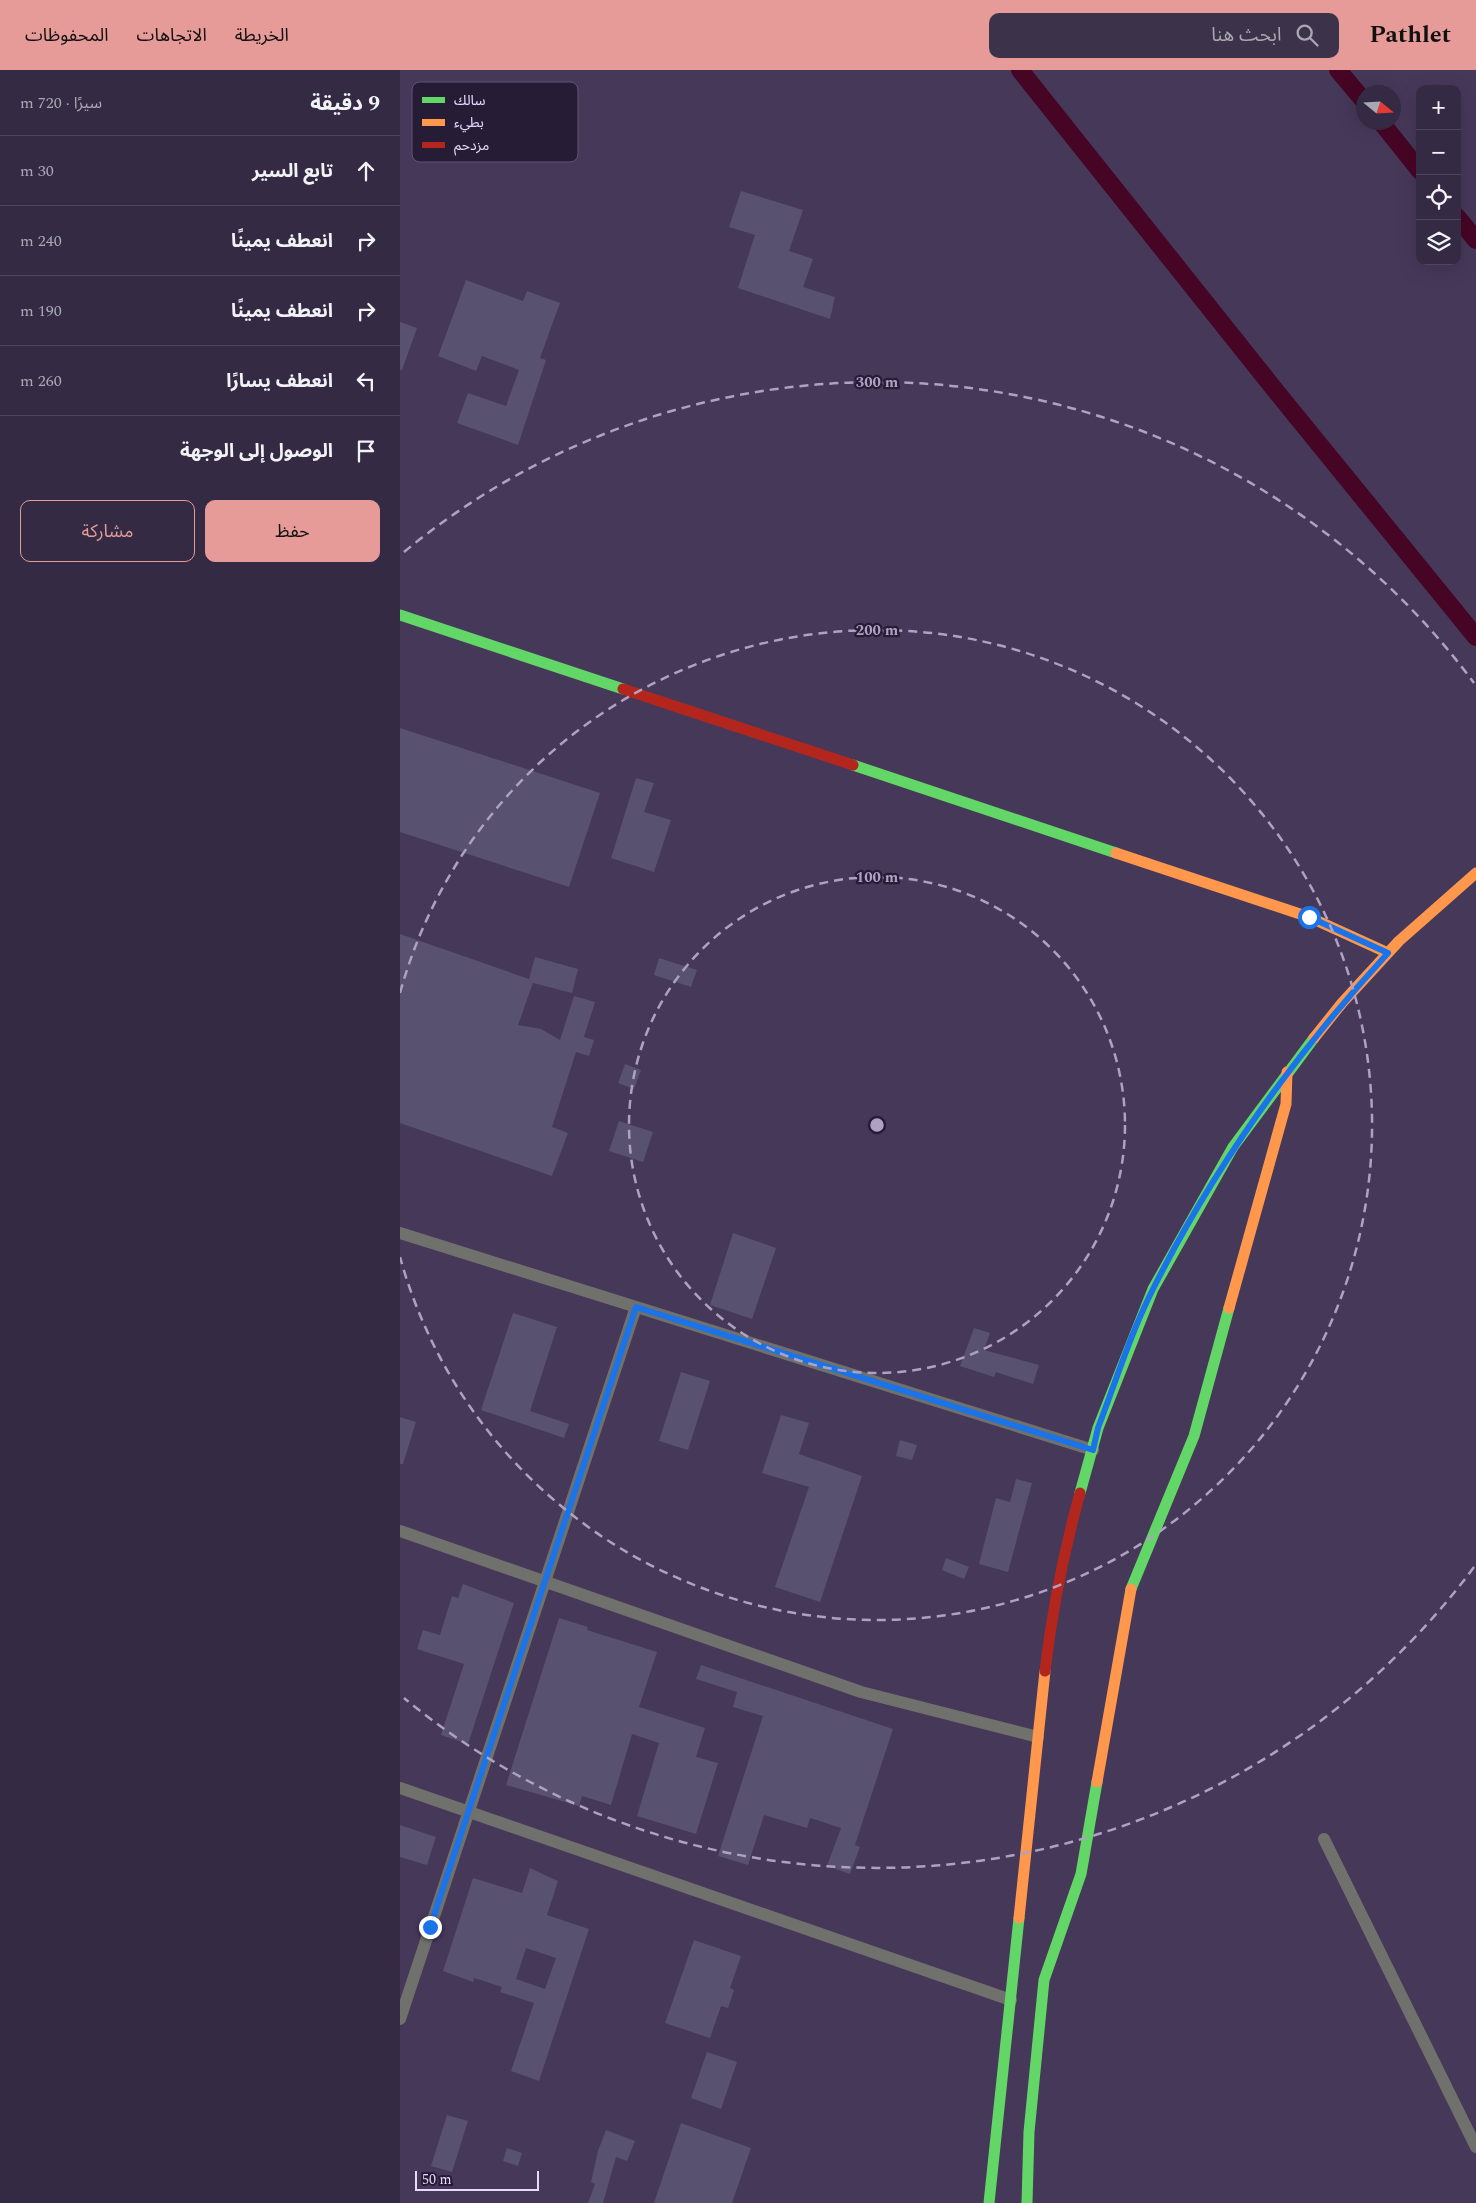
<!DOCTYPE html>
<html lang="ar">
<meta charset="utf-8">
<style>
:root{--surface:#342a43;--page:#3c324a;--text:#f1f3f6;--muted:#a9a7b2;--line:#4e465c;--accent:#e69b98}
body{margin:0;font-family:Spectral,"Noto Sans Arabic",serif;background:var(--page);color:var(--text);direction:rtl}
.controls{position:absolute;right:15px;top:15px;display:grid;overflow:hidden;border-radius:10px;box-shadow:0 5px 20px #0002}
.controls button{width:45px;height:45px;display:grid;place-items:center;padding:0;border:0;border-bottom:1px solid var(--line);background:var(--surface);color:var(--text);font:25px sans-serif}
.compass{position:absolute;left:956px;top:15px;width:45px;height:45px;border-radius:50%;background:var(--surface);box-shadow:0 5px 20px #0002;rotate:108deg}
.scale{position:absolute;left:15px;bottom:12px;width:124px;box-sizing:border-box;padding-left:5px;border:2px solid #e7dafe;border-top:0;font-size:14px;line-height:18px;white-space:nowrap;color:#e7dafe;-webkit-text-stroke:4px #261c36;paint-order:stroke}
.stop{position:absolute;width:15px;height:15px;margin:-11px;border:4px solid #1a73e8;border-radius:50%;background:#fff}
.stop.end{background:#1a73e8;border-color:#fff;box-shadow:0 1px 5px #0008}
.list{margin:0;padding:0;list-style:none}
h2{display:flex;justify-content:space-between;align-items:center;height:65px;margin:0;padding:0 20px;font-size:21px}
h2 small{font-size:16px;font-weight:400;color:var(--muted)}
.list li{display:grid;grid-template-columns:32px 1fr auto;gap:15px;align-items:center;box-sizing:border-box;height:70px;padding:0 20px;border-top:1px solid var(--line)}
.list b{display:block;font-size:19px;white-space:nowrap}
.list em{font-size:16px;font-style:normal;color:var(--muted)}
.actions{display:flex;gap:10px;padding:15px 20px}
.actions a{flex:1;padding:11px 0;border:1px solid var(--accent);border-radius:10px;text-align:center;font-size:18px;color:var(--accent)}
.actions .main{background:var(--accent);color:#111}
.icon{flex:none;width:28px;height:28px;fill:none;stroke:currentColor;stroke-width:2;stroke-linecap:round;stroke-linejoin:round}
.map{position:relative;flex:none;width:1076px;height:2133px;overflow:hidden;direction:ltr}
header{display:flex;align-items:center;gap:30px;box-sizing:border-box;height:70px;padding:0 25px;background:var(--accent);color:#111}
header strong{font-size:24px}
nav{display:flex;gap:28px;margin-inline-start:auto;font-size:18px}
.search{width:350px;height:45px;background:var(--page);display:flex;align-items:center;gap:12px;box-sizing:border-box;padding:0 18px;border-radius:10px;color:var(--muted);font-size:19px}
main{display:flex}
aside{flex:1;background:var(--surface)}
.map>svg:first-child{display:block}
</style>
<header>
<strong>Pathlet</strong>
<div class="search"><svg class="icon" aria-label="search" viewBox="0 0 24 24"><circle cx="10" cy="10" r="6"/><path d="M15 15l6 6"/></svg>ابحث هنا</div>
<nav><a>الخريطة</a><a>الاتجاهات</a><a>المحفوظات</a></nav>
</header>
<main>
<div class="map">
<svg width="1076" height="2133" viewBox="0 0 1076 2133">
<rect width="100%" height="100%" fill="#463859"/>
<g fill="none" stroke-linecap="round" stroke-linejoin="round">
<!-- canal -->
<path stroke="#460525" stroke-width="18" d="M620 0 875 320 1076 567
M938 0 964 31
M981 52 1020 101
M1057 147 1076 170"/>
</g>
<!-- building -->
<path fill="#585170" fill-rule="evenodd" d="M341 121 403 140 389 181 413 189 403 217 435 227 430 249 338 218 355 165 329 157Z
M66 210 123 231 127 221 160 233 140 288 146 290 118 375 57 353 68 323 106 336 119 300 82 286 76 301 38 286Z
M0 252 17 258 2 300H0Z
M0 658 200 723 169 817 0 762Z
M236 708 254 713 244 742 271 750 254 802 211 788Z
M0 864 129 909 135 887 178 899 172 923 133 913 118 955 141 959 160 970 174 926 195 932 184 967 194 970 189 986 176 982 152 1057 168 1063 152 1106 0 1053Z
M259 888 297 900 291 917 254 905Z
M225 994 241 1000 234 1019 218 1013Z
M219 1051 253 1062 243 1092 209 1081Z
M333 1163 376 1178 352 1249 310 1235Z
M113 1243 157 1257 130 1341 169 1354 164 1368 81 1340Z
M574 1258 590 1263 584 1280 639 1295 633 1314 596 1302 594 1307 560 1296Z
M281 1302 310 1311 288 1380 259 1371Z
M381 1345 409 1353 399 1384 462 1406 420 1532 375 1517 409 1417 362 1403Z
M0 1347 16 1352 3 1394H0Z
M500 1370 517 1375 512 1390 496 1386Z
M616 1409 632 1413 608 1502 579 1494 596 1428 610 1432Z
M546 1488 569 1497 564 1509 542 1500Z
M63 1514 114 1533 68 1674 41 1665 64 1594 17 1579 23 1560 40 1565 52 1526 58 1528Z
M159 1548 188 1557 187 1560 257 1582 239 1637 305 1658 296 1687 318 1693 296 1764 237 1746 259 1673 232 1664 211 1735 182 1726 179 1736 106 1715Z
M301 1595 493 1659 455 1775 460 1777 450 1804 427 1796 441 1758 410 1748 407 1758 364 1745 348 1795 318 1786 363 1646 333 1637 337 1622 296 1609Z
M0 1755 36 1767 27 1795 0 1787Z
M130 1798 158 1811 147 1845 189 1859 139 2011 111 2001 134 1933 100 1922 102 1917 74 1908 73 1912 43 1901 73 1808 122 1823ZM126 1878 156 1888 145 1919 116 1909Z
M294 1870 341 1886 330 1918 334 1920 328 1938 321 1936 310 1968 265 1953Z
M307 1982 337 1992 321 2039 291 2028Z
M47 2045 68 2051 52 2102 31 2096Z
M281 2053 351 2078 332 2133H254Z
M206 2060 235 2071 227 2091 216 2087 203 2133H188L195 2114 191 2112 198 2081Z
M107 2078 122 2083 118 2096 103 2091Z"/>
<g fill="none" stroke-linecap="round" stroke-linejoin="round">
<!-- street -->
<path stroke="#70706c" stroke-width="12" d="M0 1163 693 1380
M0 1461 461 1622 638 1667
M0 1718 611 1930
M924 1769 1076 2077
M0 1949 236 1237"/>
<!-- fast -->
<path stroke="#63d668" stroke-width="11" d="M0 545 223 619
M453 695 716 783
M680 1423 698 1358 753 1219 833 1077 914 968
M731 1519 794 1366 829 1238
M589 2133 619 1848
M627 2133 629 2062 644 1910 681 1804 697 1712"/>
<!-- slow -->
<path stroke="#ff974d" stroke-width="11" d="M716 783 909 847 988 883
M914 968 942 933 999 871 1076 803
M829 1238 886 1034 887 1002
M697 1712 731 1519
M619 1848 645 1601"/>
<!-- jam -->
<path stroke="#b3261e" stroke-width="11" d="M223 619 453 695
M645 1601C652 1541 664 1481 680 1423"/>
</g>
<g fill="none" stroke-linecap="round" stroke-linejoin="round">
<!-- route -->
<path stroke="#1a73e8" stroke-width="6" d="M30 1857 236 1237 693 1380 698 1358C716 1311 731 1262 754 1217 816 1094 895 984 988 883L909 847"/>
</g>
<!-- distance rings -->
<g fill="none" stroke="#afa1c4" stroke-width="2.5" stroke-dasharray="9 6">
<circle cx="477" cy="1055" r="248"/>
<path d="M0 923A495 495 0 1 1 0 1187"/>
<path d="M1074 1497A743 743 0 0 1 4 1628M4 482A743 743 0 0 1 1074 613"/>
</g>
<!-- legend -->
<rect x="12" y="12" width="166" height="80" rx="8" fill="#261c36" stroke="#605572" stroke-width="1"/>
<rect x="22" y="27" width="23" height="6" fill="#63d668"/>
<rect x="22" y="49" width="23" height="7" fill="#ff974d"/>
<rect x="22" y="72" width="23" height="6" fill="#b3261e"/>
<g font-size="14" fill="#e7dafe">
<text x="54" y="35">سالك</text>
<text x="54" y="57">بطيء</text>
<text x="54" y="80">مزدحم</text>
</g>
<circle cx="477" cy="1055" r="8" fill="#afa1c4" stroke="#261c36" stroke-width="2.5"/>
<g font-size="15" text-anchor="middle" font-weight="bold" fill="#afa1c4" stroke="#261c36" stroke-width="4.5" stroke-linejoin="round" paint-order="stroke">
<text x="477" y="317">300 m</text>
<text x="477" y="565">200 m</text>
<text x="477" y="812">100 m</text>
</g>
</svg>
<div class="controls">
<button>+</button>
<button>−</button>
<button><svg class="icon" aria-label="locate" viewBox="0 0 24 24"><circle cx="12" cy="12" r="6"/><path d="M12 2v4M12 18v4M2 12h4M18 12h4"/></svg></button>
<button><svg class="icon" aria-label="layers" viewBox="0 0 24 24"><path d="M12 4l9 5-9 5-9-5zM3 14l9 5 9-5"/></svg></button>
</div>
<svg class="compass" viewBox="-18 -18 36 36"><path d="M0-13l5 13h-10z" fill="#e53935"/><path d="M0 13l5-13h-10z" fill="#a9a7b2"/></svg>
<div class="scale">50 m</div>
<div class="stop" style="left:909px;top:847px"></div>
<div class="stop end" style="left:30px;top:1857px"></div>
</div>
<aside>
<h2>9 دقيقة<small>سيرًا · 720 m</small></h2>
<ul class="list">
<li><svg class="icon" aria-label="ahead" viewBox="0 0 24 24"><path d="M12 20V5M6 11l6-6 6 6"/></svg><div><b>تابع السير</b></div><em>30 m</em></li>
<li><svg class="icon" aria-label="right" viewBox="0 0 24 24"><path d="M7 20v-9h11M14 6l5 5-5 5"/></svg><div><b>انعطف يمينًا</b></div><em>240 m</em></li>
<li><svg class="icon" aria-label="right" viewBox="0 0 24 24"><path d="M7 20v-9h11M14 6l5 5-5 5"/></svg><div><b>انعطف يمينًا</b></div><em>190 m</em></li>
<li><svg class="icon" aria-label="left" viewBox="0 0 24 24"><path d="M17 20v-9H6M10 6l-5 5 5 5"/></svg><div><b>انعطف يسارًا</b></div><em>260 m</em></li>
<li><svg class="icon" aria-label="arrive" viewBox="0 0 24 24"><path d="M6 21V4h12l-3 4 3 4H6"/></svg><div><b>الوصول إلى الوجهة</b></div></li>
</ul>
<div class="actions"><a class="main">حفظ</a><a>مشاركة</a></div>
</aside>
</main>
